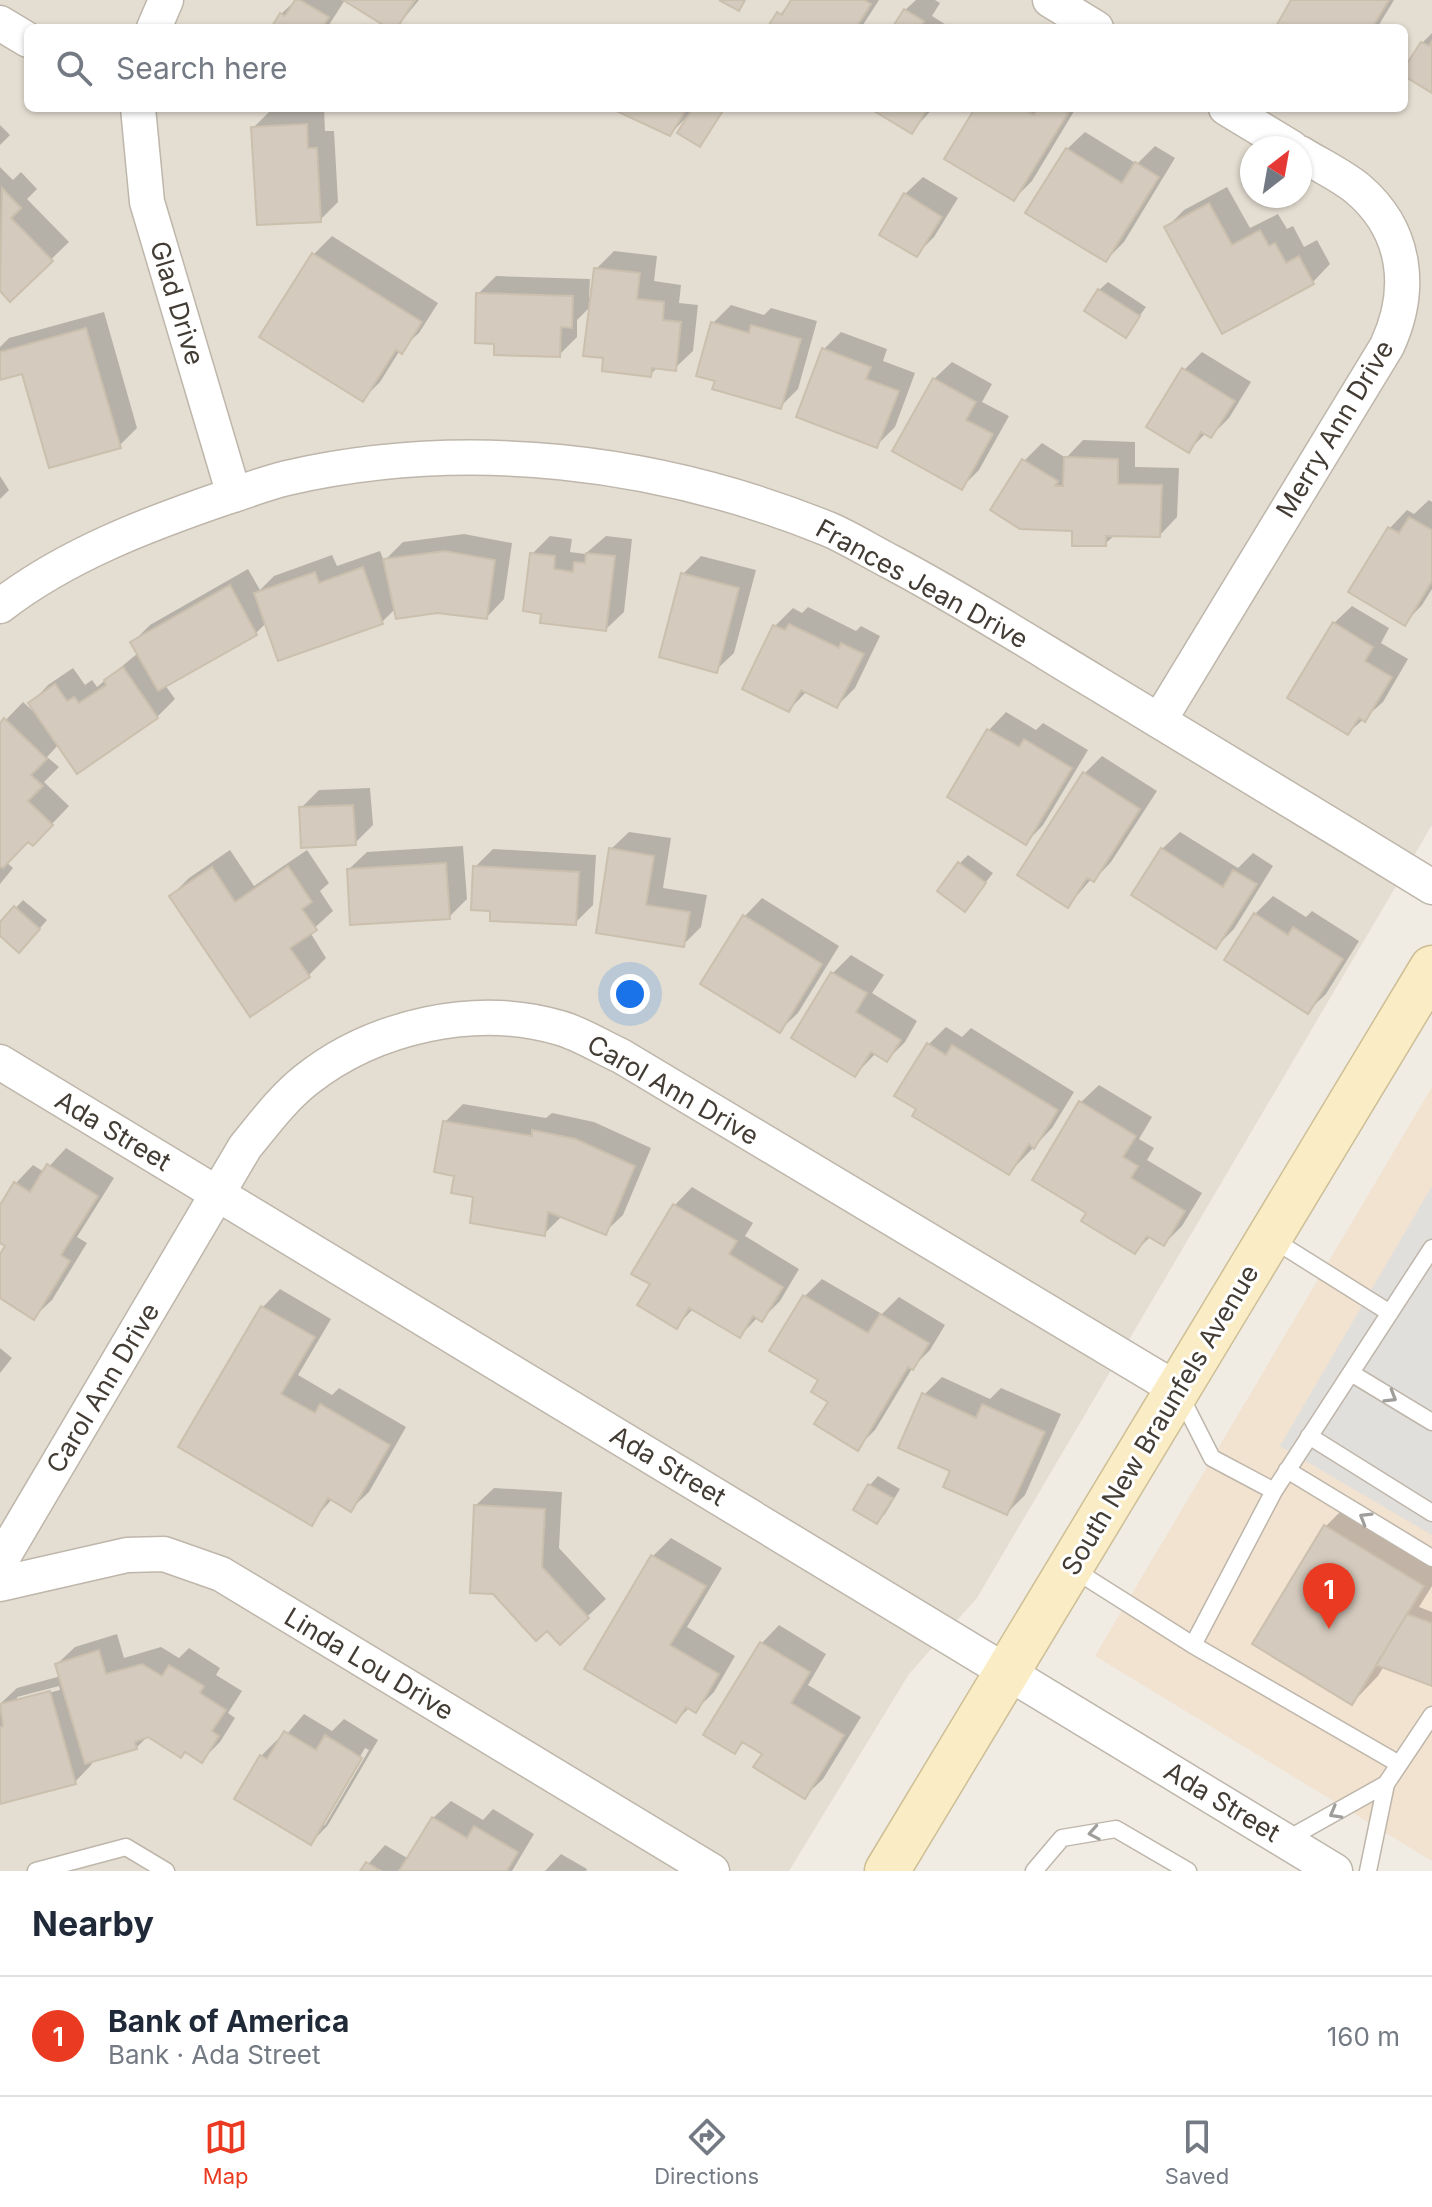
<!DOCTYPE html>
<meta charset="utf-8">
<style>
:root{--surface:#fff;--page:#f6f6f7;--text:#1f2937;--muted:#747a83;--line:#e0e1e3;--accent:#ea3a21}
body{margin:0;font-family:Inter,sans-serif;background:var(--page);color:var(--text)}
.compass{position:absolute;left:1240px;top:136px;width:72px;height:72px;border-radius:50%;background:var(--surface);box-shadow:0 2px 6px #0004;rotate:31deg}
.you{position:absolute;left:630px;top:994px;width:28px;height:28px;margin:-20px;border:6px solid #fff;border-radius:50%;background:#1a73e8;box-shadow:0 0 0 12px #1a73e833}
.badge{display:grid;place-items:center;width:52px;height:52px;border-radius:50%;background:var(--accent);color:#fff;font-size:26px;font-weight:700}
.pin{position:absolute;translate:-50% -66px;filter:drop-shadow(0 2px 4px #0008)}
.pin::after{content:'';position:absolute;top:42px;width:28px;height:24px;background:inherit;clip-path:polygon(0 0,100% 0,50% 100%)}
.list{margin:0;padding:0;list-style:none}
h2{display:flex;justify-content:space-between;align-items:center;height:104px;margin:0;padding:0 32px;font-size:34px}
h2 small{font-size:26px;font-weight:400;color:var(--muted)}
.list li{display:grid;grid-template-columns:52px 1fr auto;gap:24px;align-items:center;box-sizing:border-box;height:120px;padding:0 32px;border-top:2px solid var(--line)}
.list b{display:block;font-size:30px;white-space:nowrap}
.list p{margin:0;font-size:26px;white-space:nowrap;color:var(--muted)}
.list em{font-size:26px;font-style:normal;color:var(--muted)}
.icon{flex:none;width:44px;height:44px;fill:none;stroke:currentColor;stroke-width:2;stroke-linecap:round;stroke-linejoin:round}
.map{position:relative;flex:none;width:1432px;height:1871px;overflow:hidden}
.search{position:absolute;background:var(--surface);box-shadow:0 2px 6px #0004;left:24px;right:24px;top:24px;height:88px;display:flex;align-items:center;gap:20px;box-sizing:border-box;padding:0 28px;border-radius:12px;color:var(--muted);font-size:30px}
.sheet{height:224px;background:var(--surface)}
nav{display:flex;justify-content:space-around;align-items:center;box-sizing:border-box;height:112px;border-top:2px solid var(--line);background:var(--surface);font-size:22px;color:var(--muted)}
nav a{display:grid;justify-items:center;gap:4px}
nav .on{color:var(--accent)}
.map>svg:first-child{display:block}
</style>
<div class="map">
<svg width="1432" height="1871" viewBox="0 0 1432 1871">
<rect width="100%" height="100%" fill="#f0ece4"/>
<!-- residential -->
<path fill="#e4ded2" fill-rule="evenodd" d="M0 0H1432V825L977 1598 909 1674 789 1871H0ZM28 28H1404V108H28ZM1252 148H1300V196H1252Z"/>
<!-- commercial -->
<path fill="#f2e2d0" d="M1432 1087V1861L1095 1656Z"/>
<!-- parking -->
<path fill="#e1dfdc" d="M1432 1186V1535L1280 1446Z"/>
<!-- shadow -->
<path fill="#0003" fill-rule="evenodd" d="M296 0H345L327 28H273L281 14Z
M347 0H419L396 28Z
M792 0H879L861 28H769Z
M916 0H935L940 3 932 16 951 28H895L905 10Z
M1294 0H1394L1377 28H1279Z
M1432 33V90L1404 73 1422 43Z
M324 108 325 131H334L338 202 320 220 253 128 271 110Z
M615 108H726L699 145 689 115 670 134Z
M873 108H933L912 132Z
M977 108H1076L1032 181 1014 199Z
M0 125 10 135 0 145Z
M1085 132 1137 164 1155 146 1175 158 1124 242 1106 260 1067 149Z
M0 167 13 180 21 172 37 189 27 199 69 242 10 299 0 288Z
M923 177 958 198 934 237 916 255 905 194Z
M1227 187 1250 228 1278 214 1287 229 1293 226 1304 247 1317 240 1330 264 1313 282 1166 228 1184 210Z
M332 236 438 303 419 333 400 350 380 382 363 399 262 337 314 254Z
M614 251 657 256 654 281 681 285 679 303 698 305 693 351 675 368 658 367 650 375 605 357 592 305 577 320V337L559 355 496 342 478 294 496 276 590 279 589 298H593L596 269Z
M1108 282 1146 307 1125 336 1099 290Z
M731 305 764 315 771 308 817 321 798 389 780 407 717 380 713 323Z
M104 312 137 428 119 446 23 371 0 378V347L9 338Z
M841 332 887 349 883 361 915 373 895 427 877 445 824 349Z
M1202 352 1251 382 1229 418 1211 436 1206 433 1188 451 1184 370Z
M952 362 992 384 982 402 1009 416 979 470 962 487 934 379Z
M1083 440 1135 442V467L1179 468 1177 517 1160 535 1116 534 1105 544 1024 461 1042 443 1066 458Z
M0 476 9 490 0 499Z
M1429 500 1432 502V589L1422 605 1405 623 1351 591 1390 528 1407 510 1414 514Z
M464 534 512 543 504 599 487 617 396 608 382 622 266 623 256 633 165 685 175 699 157 717 59 744 47 757 59 767 44 782 69 806 33 844 28 840 6 862 13 868 0 884V726L23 702 36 714 31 703 48 685 73 668 85 685 92 680 97 687 138 653 132 643 150 625 248 569 260 590 274 576 332 555 337 566 380 551 384 561 403 542Z
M550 536 572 539 570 552 585 554 606 536 632 539 624 612 606 629 532 554Z
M701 556 756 570 734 653 716 670 683 574Z
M1352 606 1389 628 1381 643 1408 659 1383 702 1348 733 1334 623Z
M808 607 856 631 861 626 880 636 855 688 837 706 807 691 789 710 775 626 793 608 802 613Z
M1006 712 1036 730 1043 723 1088 750 1043 825 1026 843 989 730Z
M1102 756 1157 791 1111 862 1094 880 1092 878 1068 906 1084 774Z
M370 788 373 825 355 843 301 808 319 790Z
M629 832 671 838 663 888 707 895 701 927 683 945 598 932 611 849Z
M1180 832 1238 868 1253 853 1273 866 1234 929 1216 947 1162 849Z
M463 846 467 899 449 917 349 869 367 852Z
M493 849 596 855 593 905 575 923 475 867Z
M230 850 254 886 307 850 329 883 320 891 333 911 310 932 326 958 309 975 171 896 189 878Z
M968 855 993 873 965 909 959 864Z
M1273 896 1306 917 1312 911 1359 941 1326 994 1308 1011 1255 914Z
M762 898 839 946 798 1013 780 1030 745 916Z
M23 900 47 920 28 942 0 934V925Z
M851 955 884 975 872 993 917 1021 905 1042 887 1060 876 1053 855 1075 794 1037 833 973Z
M946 1027 962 1037 971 1028 1074 1092 1052 1128 1009 1173 919 1109 928 1045Z
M1099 1085 1152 1117 1139 1139 1154 1148 1147 1160 1202 1193 1182 1226 1164 1244 1151 1236 1135 1252 1081 1102Z
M463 1104 546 1118 552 1113 594 1122 651 1148 623 1215 605 1232 562 1216 544 1234 475 1196 456 1175 445 1122Z
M66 1148 114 1178 77 1237 87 1243 52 1300 34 1317 0 1296V1258L8 1245 0 1240V1209L16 1183 33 1165 44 1172Z
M692 1187 753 1223 745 1236 799 1269 780 1301 762 1319 758 1317 740 1336 694 1308 677 1326 652 1283 634 1273 675 1205Z
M822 1279 882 1314 899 1297 945 1325 930 1350 913 1367 875 1430 857 1448 821 1380 805 1296Z
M280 1289 331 1319 298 1375 332 1395 339 1388 406 1427 369 1492 351 1509 333 1498 311 1523 181 1446 263 1307Z
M0 1348 12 1358 0 1373Z
M942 1377 990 1399 1001 1388 1061 1414 1025 1495 1007 1513 952 1470 924 1395Z
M878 1476 900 1489 885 1514 877 1522 855 1509 870 1485Z
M494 1488 562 1492 559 1548 606 1599 560 1642 476 1505Z
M1352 1500 1432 1548V1586L1419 1607 1432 1612V1683L1384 1666 1378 1676 1352 1703 1326 1526Z
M671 1538 722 1568 687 1627 735 1656 714 1692 696 1710 690 1707 676 1721 587 1668 653 1556Z
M779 1625 826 1654 808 1685 861 1717 823 1779 805 1796 764 1753 745 1741 735 1752 762 1643Z
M117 1634 124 1658 161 1647 179 1658 189 1648 220 1668 216 1675 242 1691 228 1713 235 1718 220 1742 202 1760 186 1750 149 1735 136 1748 91 1760 92 1764 75 1782 0 1802V1704L17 1688 61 1676 57 1664 75 1647ZM59 1686 60 1690 17 1701V1697Z
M304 1714 332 1731 344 1719 378 1740 328 1825 311 1843 261 1756 279 1738 282 1740ZM365 1748 369 1750 325 1825H321Z
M451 1801 483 1820 493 1809 534 1834 512 1871H362L385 1845 409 1859 433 1818Z
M561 1854 587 1869 586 1871H545Z"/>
<!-- building -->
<path fill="#d4cabd" stroke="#cbbfae" stroke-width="2" d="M295 0H300L329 17 322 28H271L280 13 285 16Z
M343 0H415L397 28H388Z
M719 0H745L739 11Z
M791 0H864L871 4 856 28H767L777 12 782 15Z
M1291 0H1389L1372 28H1275Z
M904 9 924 21 920 28H892Z
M1432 41V93L1404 76V68L1421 42 1429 46Z
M610 108H687L670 136Z
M693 108 724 109 700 147 677 133Z
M869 108H928L912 134Z
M975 108H1021L1034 115 1038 108H1059L1068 113 1014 201 944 159Z
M307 124 308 148H317L321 222 257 225 251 127Z
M1066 148 1122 183 1135 162 1159 177 1106 262 1025 213Z
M2 188 21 208 11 218 53 261 10 302 0 291Z
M904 193 942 217 917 257 879 235Z
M1209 203 1232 245 1260 230 1269 246 1275 243 1286 263 1299 256 1314 284 1222 334 1164 227Z
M312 253 422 322 402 354 396 350 363 402 259 337Z
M594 268 640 273 637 299 664 302 663 320 681 322 676 371 652 368 651 377 602 371 603 358 583 356Z
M1098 289 1140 316 1126 338 1084 311Z
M476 293 573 296 572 328 561 327 560 357 494 355V344L475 343Z
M711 322 749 333 751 325 801 339 781 409 712 389 715 381 696 376Z
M86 328 121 448 49 468 22 374 0 380V352Z
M822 348 871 367 866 379 899 391 877 448 796 417Z
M1182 368 1235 401 1211 438 1201 432 1189 453 1146 427Z
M933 378 976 402 966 420 993 434 962 490 892 451Z
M1064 457 1118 459V484L1162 485 1160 537 1106 536V546H1072V531L1020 529 990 510 1022 459 1058 481 1055 486H1063Z
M1409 517 1432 530V581L1405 626 1348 592 1388 527 1399 533Z
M445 551 495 560 487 619 437 613 396 619 383 559Z
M530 553 555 556 554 569 573 572 574 562 585 563 586 553 615 556 606 631 540 623 541 614 523 611Z
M363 567 383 624 278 661 254 593 315 572 319 583Z
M681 573 739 588 717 673 659 657Z
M230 585 257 635 158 691 130 642Z
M1333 622 1373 647 1365 661 1392 677 1365 722 1359 718 1348 735 1287 698Z
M789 624 839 648 841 643 864 654 837 708 801 690 789 712 742 689 773 625 785 630Z
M123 667 158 718 77 774 28 703 55 684 67 701 74 697 79 703 106 685 104 680Z
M4 718 47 759 31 775 43 786 28 801 53 825 33 846 28 842 3 868 0 866V723Z
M987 729 1019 747 1024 739 1072 768 1026 845 947 797Z
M1083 772 1140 809 1094 882 1087 878 1068 908 1017 875Z
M353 805 356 845 301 848 299 807Z
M609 848 654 856 646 905 690 912 684 947 596 933Z
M1161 848 1223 887 1233 870 1257 884 1216 949 1131 895Z
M958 862 986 883 965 912 937 891Z
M446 863 450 919 350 925 347 869Z
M288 866 312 902 302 909 317 930 290 948 310 977 250 1017 169 896 212 867 235 902Z
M473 866 579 872 576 925 490 921V911L471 910Z
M14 906 40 929 19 953 0 936V922Z
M1254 913 1288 935 1293 927 1343 959 1308 1014 1224 960Z
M743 915 822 964 780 1033 700 984Z
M831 972 867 993 856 1012 901 1040 887 1062 871 1052 855 1077 791 1038Z
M927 1043 946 1055 952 1045 1058 1110 1034 1149 1029 1144 1009 1175 912 1116 916 1109 894 1096Z
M1079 1101 1136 1136 1123 1157 1138 1166 1131 1178 1185 1211 1164 1246 1147 1236 1135 1254 1081 1221 1086 1213 1032 1180Z
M443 1121 532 1136V1130L576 1139 635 1166 606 1235 548 1212 545 1236 470 1223 473 1197 451 1193 454 1176 434 1172Z
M47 1164 98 1196 61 1255 70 1261 34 1320 0 1298V1254L5 1246 0 1243V1205L14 1182 30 1192Z
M673 1204 737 1241 729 1254 783 1287 762 1322 753 1316 740 1338 689 1308 677 1329 637 1305 650 1284 631 1274Z
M803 1295 868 1333 880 1314 929 1343 913 1370 908 1367 858 1451 814 1424 828 1402 811 1392 818 1380 769 1351Z
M261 1306 315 1337 281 1394 315 1413 320 1404 390 1445 351 1512 328 1498 312 1526 178 1447Z
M922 1393 976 1418 982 1404 1045 1432 1007 1515 943 1487 950 1471 898 1448Z
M868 1484 893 1498 877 1524 853 1510Z
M474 1505 545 1509 542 1567 589 1618 560 1645 547 1631 536 1641 493 1594 470 1593Z
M1324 1525 1424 1586 1352 1705 1252 1644Z
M651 1555 706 1586 670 1645 719 1674 696 1713 686 1707 676 1723 584 1669Z
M1407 1614 1432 1623V1686L1376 1665Z
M760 1642 810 1672 791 1703 844 1735 805 1799 753 1767 762 1754 742 1742 735 1754 703 1735Z
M99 1650 106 1674 142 1664 162 1676 169 1665 204 1686 200 1693 226 1710 212 1731 219 1736 202 1763 185 1752 181 1758 148 1737 135 1742 137 1749 85 1764 55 1664Z
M50 1691 76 1784 0 1804V1727L3 1726 0 1704Z
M284 1731 316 1750 325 1735 362 1758 311 1845 234 1799 260 1755 267 1759Z
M432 1817 467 1838 474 1826 518 1852 507 1871H399Z
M366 1862 381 1871H360Z"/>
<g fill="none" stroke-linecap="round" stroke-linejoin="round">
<!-- lane casing -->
<g stroke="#beb6aa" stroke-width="19">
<path id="lane" d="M1269 1237 1390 1313
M1351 1373 1432 1422
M1180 1395 1212 1458 1274 1491 1432 1248
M1309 1436 1432 1513
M1287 1470 1432 1558
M1073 1569 1193 1645 1399 1764
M1193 1645 1274 1491
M1286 1840 1386 1784
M36 1871 126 1847 166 1871
M1034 1871 1062 1838 1116 1829 1188 1871
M1368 1871 1386 1784 1432 1715"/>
</g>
<!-- street casing -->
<g stroke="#beb6aa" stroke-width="37">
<path id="street" d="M1050 0 1096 28
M0 23 28 40
M154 28 166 0
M138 108 147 202 234 495
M1226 108 1292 148
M0 606C66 555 148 524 227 497 246 491 266 483 287 478 467 437 658 460 828 529 849 538 870 551 891 562 961 599 1027 641 1095 682 1207 750 1320 818 1432 887
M1159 721 1387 346C1413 290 1407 231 1358 189 1341 175 1319 165 1300 153
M0 1062 1335 1871
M0 1562 245 1147C264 1124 282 1099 306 1080 374 1026 476 1003 560 1028 581 1034 601 1047 621 1056L1178 1390
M0 1584 127 1555 164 1554 221 1574 712 1871"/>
</g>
<!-- secondary casing -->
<g stroke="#cdbe96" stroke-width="47">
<path id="secondary" d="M887 1871 1432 968"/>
</g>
<!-- lane -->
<use href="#lane" stroke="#fff" stroke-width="16"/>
<!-- street -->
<use href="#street" stroke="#fff" stroke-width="34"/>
<!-- secondary -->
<use href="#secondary" stroke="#faecc4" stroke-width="44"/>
</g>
<!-- one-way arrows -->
<defs><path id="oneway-chevron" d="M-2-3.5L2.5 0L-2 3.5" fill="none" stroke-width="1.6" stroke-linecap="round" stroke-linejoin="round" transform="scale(2)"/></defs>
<g stroke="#a09e9a">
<use href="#oneway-chevron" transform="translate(1391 1397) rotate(31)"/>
<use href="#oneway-chevron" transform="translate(1365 1518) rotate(-149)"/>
<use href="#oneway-chevron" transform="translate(1335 1813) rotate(151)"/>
<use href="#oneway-chevron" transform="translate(1094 1833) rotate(170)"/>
</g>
<g text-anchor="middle" stroke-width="6" stroke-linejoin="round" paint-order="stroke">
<!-- street labels -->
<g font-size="26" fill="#423c34" stroke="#fff">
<text transform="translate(177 303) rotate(73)" y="9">Glad Drive</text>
<text transform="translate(1335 429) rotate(-59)" y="9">Merry Ann Drive</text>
<text transform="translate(922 584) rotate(29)" y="9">Frances Jean Drive</text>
<text transform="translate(673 1090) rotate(30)" y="9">Carol Ann Drive</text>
<text transform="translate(113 1131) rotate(31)" y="9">Ada Street</text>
<text transform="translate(103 1388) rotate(-59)" y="9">Carol Ann Drive</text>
<text transform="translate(1160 1420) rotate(-59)" y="9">South New Braunfels Avenue</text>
<text transform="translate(668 1466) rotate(31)" y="9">Ada Street</text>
<text transform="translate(369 1664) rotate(31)" y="9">Linda Lou Drive</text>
<text transform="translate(1222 1802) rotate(31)" y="9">Ada Street</text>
</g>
</g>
</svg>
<svg class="compass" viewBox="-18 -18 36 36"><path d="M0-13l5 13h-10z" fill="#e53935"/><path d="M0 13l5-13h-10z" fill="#747a83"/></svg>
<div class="you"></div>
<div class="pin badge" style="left:1329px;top:1629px">1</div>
<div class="search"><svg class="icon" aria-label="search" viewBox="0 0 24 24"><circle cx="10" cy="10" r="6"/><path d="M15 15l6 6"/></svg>Search here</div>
</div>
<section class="sheet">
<h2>Nearby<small></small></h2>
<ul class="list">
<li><span class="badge">1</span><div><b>Bank of America</b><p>Bank · Ada Street</p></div><em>160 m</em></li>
</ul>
</section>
<nav>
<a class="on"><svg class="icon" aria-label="map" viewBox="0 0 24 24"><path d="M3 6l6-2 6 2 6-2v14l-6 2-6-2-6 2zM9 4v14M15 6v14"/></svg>Map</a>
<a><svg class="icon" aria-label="directions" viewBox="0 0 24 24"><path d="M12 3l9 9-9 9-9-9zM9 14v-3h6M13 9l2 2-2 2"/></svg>Directions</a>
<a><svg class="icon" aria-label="saved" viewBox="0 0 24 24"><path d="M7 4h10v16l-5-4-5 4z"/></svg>Saved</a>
</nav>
